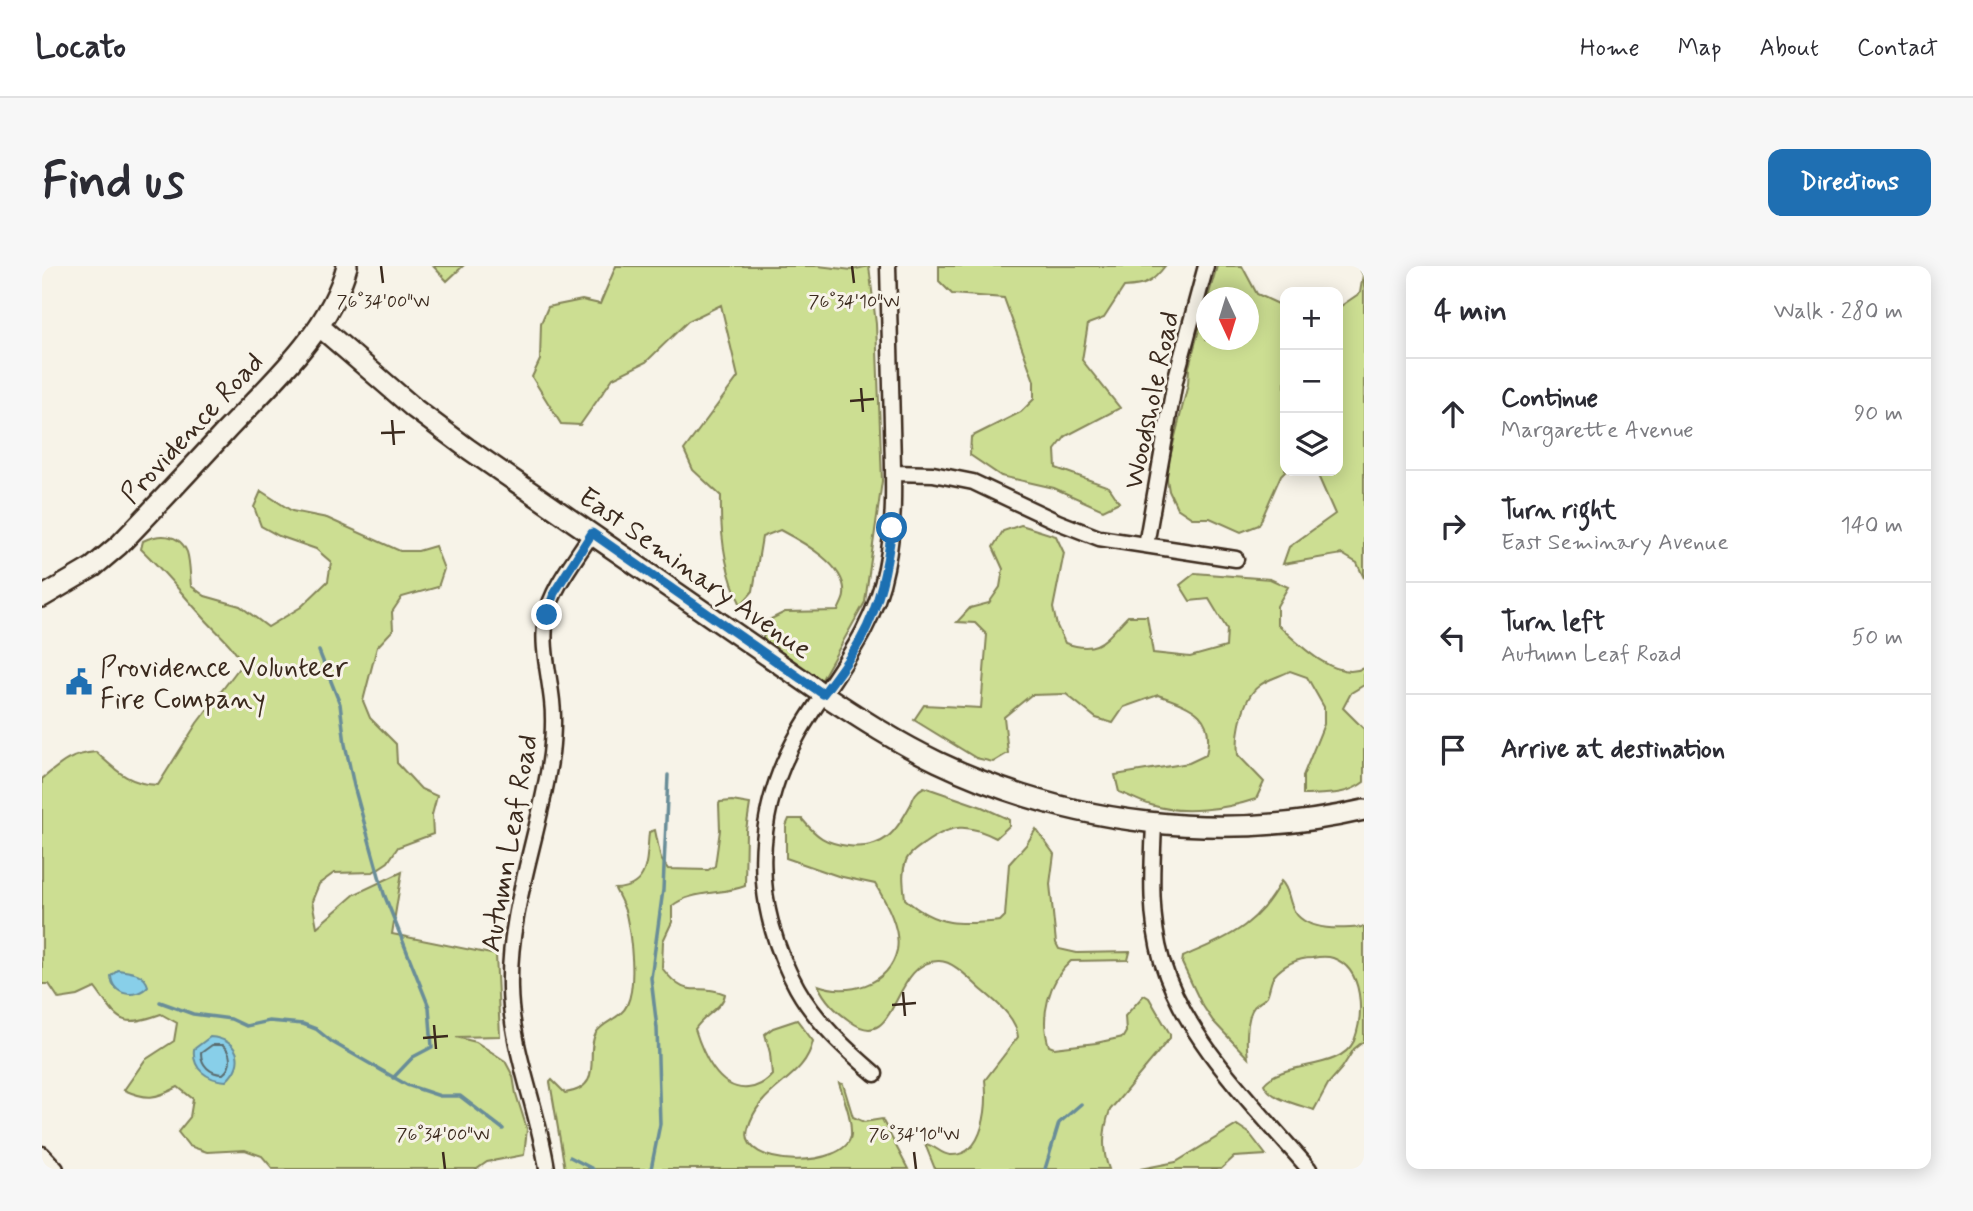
<!DOCTYPE html>
<meta charset="utf-8">
<style>
:root{--surface:#fff;--page:#f7f7f7;--text:#2b2b33;--muted:#7c7c81;--line:#e1e1e2;--accent:#1f6fb2}
body{margin:0;font-family:Mynerve,sans-serif;background:var(--page);color:var(--text)}
.controls{position:absolute;right:21px;top:21px;display:grid;overflow:hidden;border-radius:14px;box-shadow:0 4px 18px #0003}
.controls button{width:63px;height:63px;display:grid;place-items:center;padding:0;border:0;border-bottom:2px solid var(--line);background:var(--surface);color:var(--text);font:35px sans-serif}
.compass{position:absolute;left:1154px;top:21px;width:63px;height:63px;border-radius:50%;background:var(--surface);box-shadow:0 4px 18px #0003;rotate:176deg}
.stop{position:absolute;width:21px;height:21px;margin:-16px;border:5px solid #1f6fb2;border-radius:50%;background:#fff}
.stop.end{background:#1f6fb2;border-color:#fff;box-shadow:0 2px 7px #0008}
.list{margin:0;padding:0;list-style:none}
h2{display:flex;justify-content:space-between;align-items:center;height:91px;margin:0;padding:0 28px;font-size:30px}
h2 small{font-size:23px;font-weight:400;color:var(--muted)}
.list li{display:grid;grid-template-columns:46px 1fr auto;gap:21px;align-items:center;box-sizing:border-box;height:112px;padding:0 28px;border-top:2px solid var(--line)}
.list b{display:block;font-size:26px;white-space:nowrap}
.list p{margin:0;font-size:23px;white-space:nowrap;color:var(--muted)}
.list em{font-size:23px;font-style:normal;color:var(--muted)}
.icon{flex:none;width:38px;height:38px;fill:none;stroke:currentColor;stroke-width:2;stroke-linecap:round;stroke-linejoin:round}
.map{position:relative;flex:none;width:1322px;height:903px;overflow:hidden;border-radius:14px}
header{display:flex;align-items:center;gap:42px;box-sizing:border-box;height:98px;padding:0 35px;background:var(--surface);border-bottom:2px solid var(--line)}
header strong{font-size:33px}
nav{display:flex;gap:38px;margin-inline-start:auto;font-size:24px}
.intro{display:flex;align-items:center;justify-content:space-between;box-sizing:border-box;height:168px;padding:0 42px}
h1{margin:0;font-size:49px}
.button{padding:18px 32px;border-radius:14px;background:var(--accent);color:#fff;font-size:24px;font-weight:700}
main{display:flex;gap:42px;padding:0 42px}
aside{flex:1;background:var(--surface);border-radius:14px;box-shadow:0 4px 18px #0003}
.map>svg:first-child{display:block}
</style>
<header>
<strong>Locato</strong>
<nav><a>Home</a><a>Map</a><a>About</a><a>Contact</a></nav>
</header>
<div class="intro"><h1>Find us</h1><a class="button">Directions</a></div>
<main>
<div class="map">
<svg width="1322" height="903" viewBox="0 0 1322 903">
<rect width="100%" height="100%" fill="#f7f3e8"/>
<filter id="ink" filterUnits="userSpaceOnUse"><feTurbulence type="fractalNoise" baseFrequency=".0143" numOctaves="2"/><feDisplacementMap in="SourceGraphic" scale="14" xChannelSelector="R" yChannelSelector="G"/><feConvolveMatrix kernelMatrix="1 2 1 2 8 2 1 2 1" color-interpolation-filters="sRGB"/></filter>
<g filter="url(#ink)">
<!-- green -->
<path fill="#ccde92" stroke="#848458" stroke-width="2" d="M391 0H421L405 15Z
M574 0H776L810 4 827 0 834 58 840 215 823 336 779 415 726 391 721 372 727 354 743 346 796 345C797 341 802 334 802 329 806 300 759 275 738 264L720 271 711 325 699 339C682 305 678 268 679 230L651 204 642 184 696 111 679 39 646 55 604 96 571 112 538 159 519 158 490 111 498 94 499 57 506 41 540 34 558 38Z
M897 0H1123C1110 17 1103 20 1082 21L1062 52 1046 58 1040 94 1078 142 1024 170 1013 184 1014 202 1067 221 1077 236 1061 244 1012 222 959 210 928 189 929 171 979 146 992 133V115L962 32 910 28 897 15Z
M1175 0H1200L1215 28 1243 41V205L1239 209 1217 259 1199 266 1168 252H1150L1135 242 1127 225 1124 207 1146 118 1147 101 1164 37V74H1206V32L1166 31Z
M1317 0H1322V312L1315 297 1300 288 1241 298 1247 281 1293 248 1274 205H1296V42L1318 27 1321 9Z
M219 225 250 245 285 252 358 285H376L393 280 402 303 396 321 360 331 350 346 351 364 335 381 321 435 328 452 354 478 355 497 379 523 395 530 390 549 391 568 356 581 346 596 331 606 292 607 277 618 270 635 275 661 313 628 360 606 350 668 454 689 458 770 414 771 434 776 463 795 471 810 474 828 485 863 482 889 445 896 435 903H231L220 890 203 884 165 886 147 880 136 866 148 851 151 833 136 821C113 833 105 834 82 824L103 794 132 775 135 757 119 748C77 763 77 754 53 722L36 730 17 733 7 718H0V513C19 497 29 488 54 486 75 505 86 518 116 519L155 457 200 398C190 377 177 369 162 352 141 329 122 305 99 283L101 275C116 268 137 266 145 286 148 295 148 310 149 320L163 330 198 340 226 361 259 341 286 315 289 296 274 283 237 270 219 260 212 241Z
M979 259 1014 270 1022 287 1011 342 1015 360 1023 377C1058 389 1063 373 1086 350H1105L1111 387 1148 391 1184 381 1185 363 1167 333 1148 335 1138 319 1153 307 1228 313 1246 321 1235 340V358C1255 376 1292 416 1322 402V419L1309 427 1301 442 1322 463V516C1304 530 1283 528 1261 529V510L1282 458V441L1265 411 1248 405C1239 410 1225 413 1217 420 1200 432 1194 470 1196 489L1222 516 1214 533C1184 543 1140 549 1109 539 1098 536 1088 530 1077 526L1073 509 1147 497 1164 489C1174 448 1149 441 1116 429L1082 441 1071 457 1054 452 1024 428 989 429 962 451 966 487 951 496 934 492 872 454 882 439 939 442 945 369 933 357 915 356 928 342 947 337 958 321 961 303 951 281 961 265Z
M882 521 940 541 964 552 967 554V560L954 572C925 557 910 558 883 577 877 581 866 588 864 595 859 607 862 621 863 633 894 661 920 659 958 655L963 650 967 598 984 579 994 563 1012 588 1008 618 1014 677 1017 683 1035 687 1088 686 1086 694 1029 695C1007 714 997 751 1007 780L1012 782 1054 777 1081 771 1084 766 1083 750 1102 729 1107 732 1128 768V772L1068 844C1061 864 1059 883 1067 903H893L883 878C893 879 898 888 908 889 943 891 946 838 943 814L976 771C974 751 956 738 941 725 930 716 913 695 897 695 849 694 856 791 808 755 794 745 783 735 776 719 805 730 847 720 855 684 859 663 843 634 833 618L796 610 744 592V560L747 553H760C775 571 783 577 806 580 842 584 853 567 869 538 872 530 874 525 882 521Z
M690 535 708 538 704 564 703 620C681 629 649 624 630 640V656L621 675 620 702C647 737 653 715 683 728 681 742 662 749 653 763 660 786 676 825 706 822 716 821 723 817 730 809L728 787 723 768 731 762 755 754 771 775C762 816 717 819 706 863 695 903 805 903 809 869 810 852 802 833 797 817L801 818 811 851 822 856 840 853 866 903H523L508 816 510 814 523 827C564 821 542 788 554 767 561 755 579 753 585 739 595 718 589 671 584 648 582 640 577 631 573 623 608 621 604 595 607 566L613 564 619 593 626 603 666 604 673 600 678 564 677 538 678 536Z
M1239 615C1248 623 1246 636 1253 646 1266 666 1301 663 1322 661V775L1312 783 1300 802 1286 818 1272 844C1258 839 1227 833 1222 818 1241 794 1297 806 1312 775 1322 748 1322 703 1291 692 1285 690 1276 691 1270 692 1256 692 1241 699 1232 710 1228 716 1228 724 1225 730 1222 734 1216 737 1212 741 1204 751 1204 779 1206 792L1171 755 1159 737 1140 697 1141 691C1187 670 1214 662 1239 615Z
M1195 859 1207 867 1224 889 1192 891 1179 903H1098L1134 896Z"/>
<!-- water -->
<path fill="#88cfe9" stroke="#698d98" stroke-width="2" d="M76 704C88 706 102 706 106 720 94 734 70 729 69 710Z
M168 771C196 773 205 796 184 815 165 814 150 803 152 783Z"/>
<g fill="none" stroke-linecap="round" stroke-linejoin="round">
<!-- shore -->
<path stroke="#5a6c6f" stroke-width="2" d="M170 779H180C190 787 191 800 181 808 168 808 159 799 159 787Z"/>
<!-- stream -->
<path stroke="#698d98" stroke-width="3.5" d="M277 385 298 438 303 478 312 520 342 628 387 741 390 781 371 791 351 812
M118 736 151 748 189 753 204 760 227 755 261 758 274 763 290 776 365 819 398 830H418L461 863
M528 891 551 903
M609 903 618 858 615 762 609 712 621 624 626 509
M1003 903 1017 857 1039 838"/>
<!-- street casing -->
<g stroke="#3b2a1e" stroke-width="19">
<path id="street" d="M851 207 891 208 931 216 1016 256 1057 272 1194 293
M1104 279 1133 115 1164 0
M1112 558C1110 604 1107 650 1120 695 1144 775 1214 841 1267 903
M833 808C804 783 774 756 755 722 709 639 710 547 758 465 791 409 831 369 844 302 854 255 851 206 850 159 849 106 847 53 846 0
M0 888 14 903
M505 903C496 842 469 784 468 722 466 642 499 566 509 488 511 470 512 452 510 435 507 407 499 378 504 351 510 321 534 293 550 267"/>
</g>
<!-- secondary casing -->
<g stroke="#3b2a1e" stroke-width="24">
<path id="secondary" d="M277 60 373 143 425 182 781 428C819 453 856 477 896 496 1028 559 1180 577 1322 544
M0 331 51 301 77 279C113 242 148 204 183 166 229 117 287 67 305 0"/>
</g>
<!-- street -->
<use href="#street" stroke="#f7f3e8" stroke-width="14"/>
<!-- secondary -->
<use href="#secondary" stroke="#f7f3e8" stroke-width="19"/>
</g>
</g>
<g fill="none" stroke-linecap="round" stroke-linejoin="round" filter="url(#ink)">
<!-- route -->
<path stroke="#1f6fb2" stroke-width="9" d="M505 349 512 327 550 267 781 428C794 411 808 393 819 373 838 339 845 300 850 262"/>
</g>
<!-- ticks -->
<path fill="none" stroke="#3b2a1e" stroke-width="2.5" d="M339 0 341 17M810 0 812 17M819 122 821 146M808 135 832 133M350 154 352 179M339 167 363 166M861 726 863 750M850 739 874 737M392 759 394 783M381 772 406 770M401 886 403 903M872 886 874 903"/>
<!-- icons -->
<defs>
<g id="civic-bare" transform="scale(2.1)"><path d="M-.6-6.5H3V-4.5H.6V-3L4-1V1h2V6H-6V1h2V-1L-.6-3ZM-1.2 2.5V6h2.4V2.5Z" fill="#1f6fb2" stroke="#f7f3e8" stroke-width="2.5" paint-order="stroke"/></g>
</defs>
<g fill-rule="evenodd">
<use href="#civic-bare" x="37" y="416"/>
</g>
<g text-anchor="middle" stroke-width="6" stroke-linejoin="round" paint-order="stroke">
<!-- street labels -->
<g font-size="28" fill="#3b2a1e" stroke="#f7f3e8">
<text transform="translate(1108 134) rotate(-78)" y="10">Woodshole Road</text>
<text transform="translate(149 161) rotate(-47)" y="10">Providence Road</text>
<text transform="translate(654 306) rotate(35)" y="10">East Seminary Avenue</text>
<text transform="translate(466 577) rotate(-80)" y="10">Autumn Leaf Road</text>
</g>
<!-- poi labels -->
<g font-size="28" fill="#3b2a1e" stroke="#f7f3e8" text-anchor="start">
<text x="58" y="410">Providence Volunteer<tspan x="58" dy="32">Fire Company</tspan></text>
</g>
</g>
<g font-size="18" text-anchor="middle" fill="#3b2a1e" stroke="#f7f3e8" stroke-width="6" stroke-linejoin="round" paint-order="stroke">
<text x="341" y="41">76°34'00"W</text>
<text x="812" y="41">76°34'10"W</text>
<text x="401" y="874">76°34'00"W</text>
<text x="872" y="874">76°34'10"W</text>
</g>
</svg>
<div class="controls">
<button>+</button>
<button>−</button>
<button><svg class="icon" aria-label="layers" viewBox="0 0 24 24"><path d="M12 4l9 5-9 5-9-5zM3 14l9 5 9-5"/></svg></button>
</div>
<svg class="compass" viewBox="-18 -18 36 36"><path d="M0-13l5 13h-10z" fill="#e53935"/><path d="M0 13l5-13h-10z" fill="#7c7c81"/></svg>
<div class="stop" style="left:850px;top:262px"></div>
<div class="stop end" style="left:505px;top:349px"></div>
</div>
<aside>
<h2>4 min<small>Walk · 280 m</small></h2>
<ul class="list">
<li><svg class="icon" aria-label="ahead" viewBox="0 0 24 24"><path d="M12 20V5M6 11l6-6 6 6"/></svg><div><b>Continue</b><p>Margarette Avenue</p></div><em>90 m</em></li>
<li><svg class="icon" aria-label="right" viewBox="0 0 24 24"><path d="M7 20v-9h11M14 6l5 5-5 5"/></svg><div><b>Turn right</b><p>East Seminary Avenue</p></div><em>140 m</em></li>
<li><svg class="icon" aria-label="left" viewBox="0 0 24 24"><path d="M17 20v-9H6M10 6l-5 5 5 5"/></svg><div><b>Turn left</b><p>Autumn Leaf Road</p></div><em>50 m</em></li>
<li><svg class="icon" aria-label="arrive" viewBox="0 0 24 24"><path d="M6 21V4h12l-3 4 3 4H6"/></svg><div><b>Arrive at destination</b></div></li>
</ul>
</aside>
</main>
